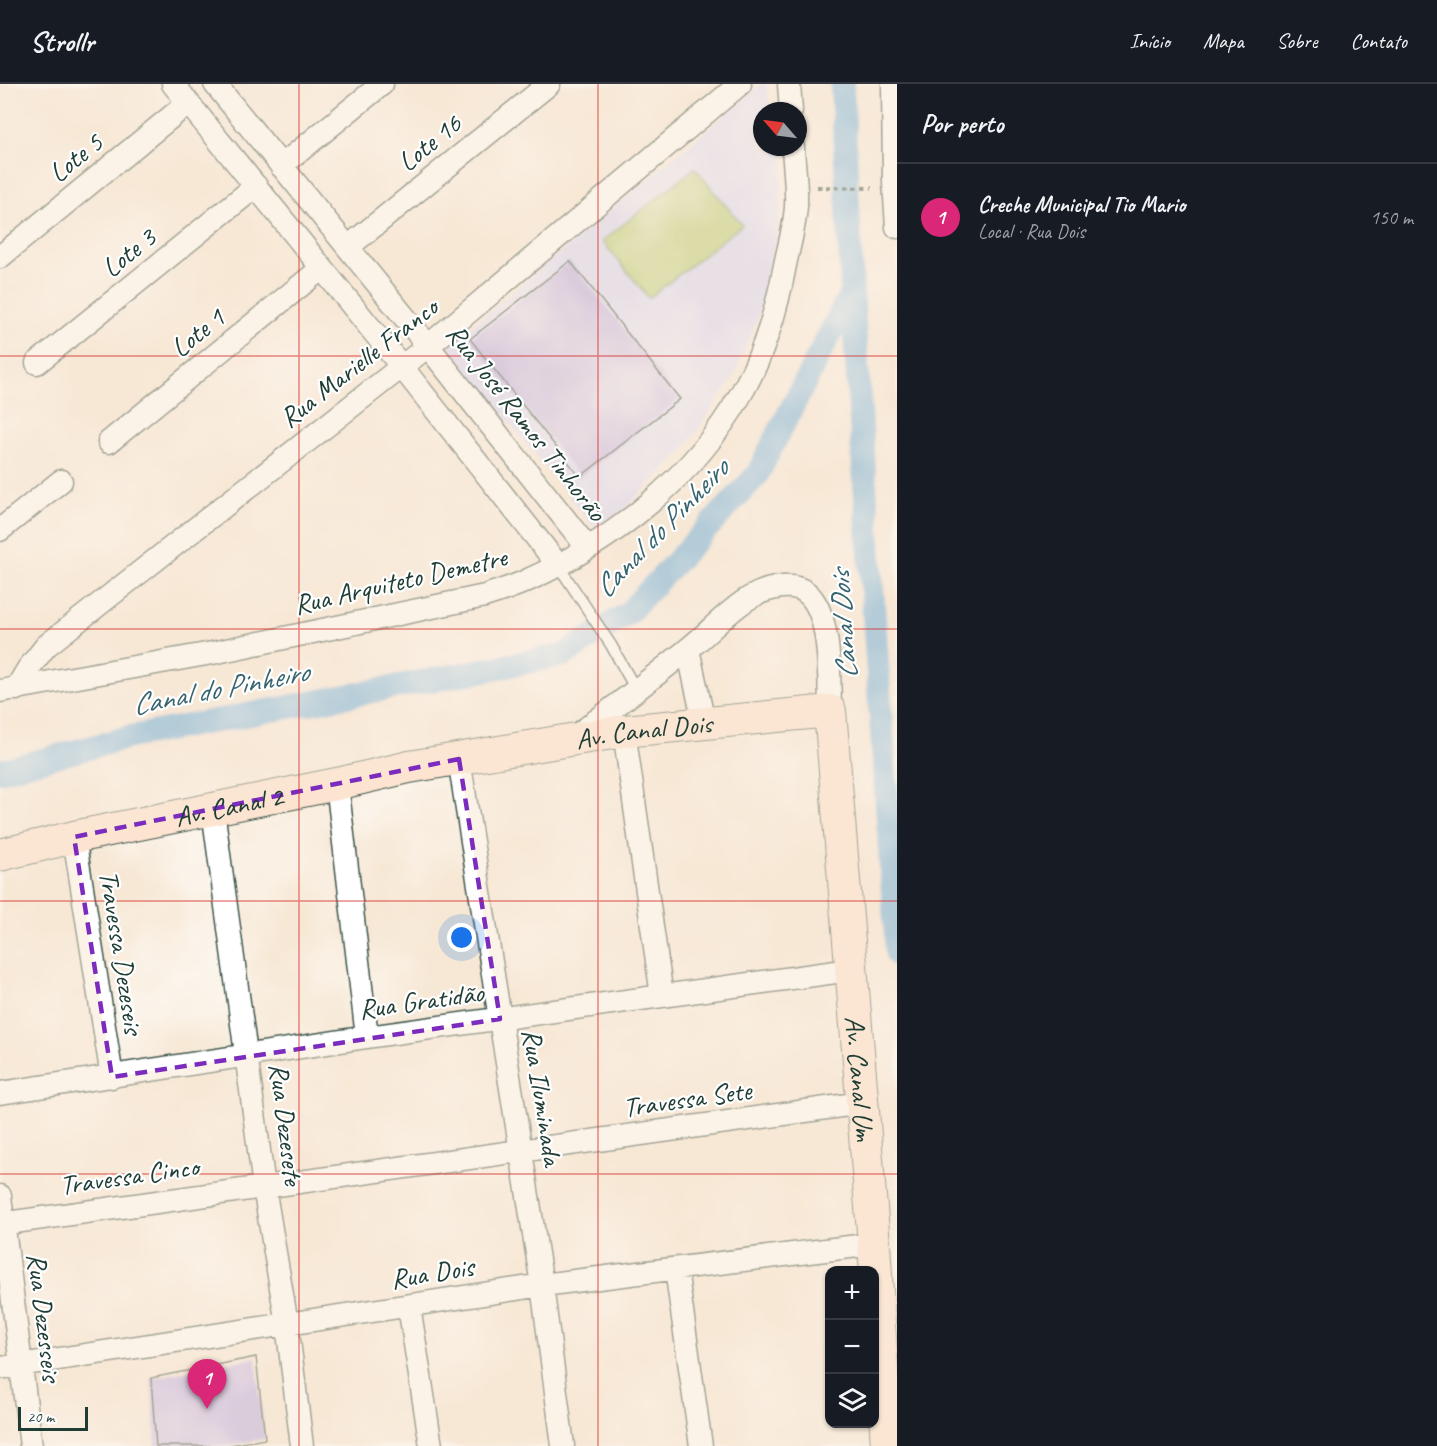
<!DOCTYPE html>
<html lang="pt">
<meta charset="utf-8">
<style>
:root{--surface:#171b24;--page:#20242c;--text:#f1f3f6;--muted:#9ea1a6;--line:#363941;--accent:#db2777}
body{margin:0;font-family:Caveat,sans-serif;background:var(--page);color:var(--text)}
.controls{position:absolute;right:18px;bottom:18px;display:grid;overflow:hidden;border-radius:12px;box-shadow:0 2px 4px #0004}
.controls button{width:54px;height:54px;display:grid;place-items:center;padding:0;border:0;border-bottom:2px solid var(--line);background:var(--surface);color:var(--text);font:30px sans-serif}
.compass{position:absolute;left:753px;top:18px;width:54px;height:54px;border-radius:50%;background:var(--surface);box-shadow:0 2px 4px #0004;rotate:298deg}
.scale{position:absolute;left:18px;bottom:15px;width:70px;box-sizing:border-box;padding-left:6px;border:3px solid #1f3d34;border-top:0;font-size:16px;line-height:21px;white-space:nowrap;color:#1f3d34;-webkit-text-stroke:4px #fff;paint-order:stroke}
.you{position:absolute;left:462px;top:854px;width:21px;height:21px;margin:-15px;border:4px solid #fff;border-radius:50%;background:#1a73e8;box-shadow:0 0 0 9px #1a73e833}
.badge{display:grid;place-items:center;width:39px;height:39px;border-radius:50%;background:var(--accent);color:#fff;font-size:20px;font-weight:700}
.pin{position:absolute;translate:-50% -50px;filter:drop-shadow(0 2px 3px #0008)}
.pin::after{content:'';position:absolute;top:32px;width:21px;height:18px;background:inherit;clip-path:polygon(0 0,100% 0,50% 100%)}
.list{margin:0;padding:0;list-style:none}
h2{display:flex;justify-content:space-between;align-items:center;height:78px;margin:0;padding:0 24px;font-size:26px}
h2 small{font-size:20px;font-weight:400;color:var(--muted)}
.list li{display:grid;grid-template-columns:39px 1fr auto;gap:18px;align-items:center;box-sizing:border-box;height:108px;padding:0 24px;border-top:2px solid var(--line)}
.list b{display:block;font-size:22px;white-space:nowrap}
.list p{margin:0;font-size:20px;white-space:nowrap;color:var(--muted)}
.list em{font-size:20px;font-style:normal;color:var(--muted)}
.icon{flex:none;width:33px;height:33px;fill:none;stroke:currentColor;stroke-width:2;stroke-linecap:round;stroke-linejoin:round}
.map{position:relative;flex:none;width:897px;height:1362px;overflow:hidden}
header{display:flex;align-items:center;gap:36px;box-sizing:border-box;height:84px;padding:0 30px;background:var(--surface);border-bottom:2px solid var(--line)}
header strong{font-size:28px}
nav{display:flex;gap:33px;margin-inline-start:auto;font-size:21px}
main{display:flex}
aside{flex:1;background:var(--surface)}
.map>svg:first-child{display:block}
</style>
<header>
<strong>Strollr</strong>
<nav><a>Início</a><a>Mapa</a><a>Sobre</a><a>Contato</a></nav>
</header>
<main>
<div class="map">
<svg width="897" height="1362" viewBox="0 0 897 1362">
<rect width="100%" height="100%" fill="#fff"/>
<filter id="ink" filterUnits="userSpaceOnUse"><feTurbulence type="fractalNoise" baseFrequency=".0167" numOctaves="2"/><feDisplacementMap in="SourceGraphic" scale="12" xChannelSelector="R" yChannelSelector="G"/><feConvolveMatrix kernelMatrix="1 2 1 2 8 2 1 2 1" color-interpolation-filters="sRGB"/></filter>
<filter id="wash" filterUnits="userSpaceOnUse"><feTurbulence type="fractalNoise" baseFrequency=".008" numOctaves="4" result="noise"/><feDisplacementMap in="SourceGraphic" scale="24" xChannelSelector="R" yChannelSelector="G"/><feGaussianBlur stdDeviation="1.35" result="paint"/><feColorMatrix in="noise" values="0 0 0 0 0 0 0 0 0 0 0 0 0 0 0 0 0 1.4 0 .05"/><feComposite in="paint" operator="in"/></filter>
<g filter="url(#wash)">
<rect width="100%" height="100%" fill="#f7e8d5"/>
<!-- built -->
<path fill="#d6d8f9" d="M762 0H766L772 27H762V63H781L784 73 778 149 758 234 733 294 685 364 622 428 594 444 447 262Z"/>
<!-- green -->
<path fill="#b8ce72" stroke="#6c8653" stroke-width="1.5" d="M695 84 742 141 649 214 602 157Z"/>
<g fill="none" stroke-linecap="round" stroke-linejoin="round">
<!-- canal -->
<path stroke="#64abdb" stroke-width="24" d="M852 208 897 870
M0 687 130 653 564 571 628 529 757 391 852 207 842 0"/>
</g>
<g id="blocks">
<!-- building -->
<path fill="#b8ace5" d="M570 177 680 315 580 393 470 255Z
M256 1273 265 1355 225 1362H156L151 1294Z"/>
</g>
</g>
<g filter="url(#ink)">
<use href="#blocks" fill-opacity="0" stroke="#3f574c" stroke-width="1.5"/>
<g fill="none" stroke-linecap="round" stroke-linejoin="round">
<!-- lane casing -->
<g stroke="#3f574c" stroke-width="13">
<path id="lane" d="M558 481 611 561 636 606"/>
</g>
<!-- street casing -->
<g stroke="#3f574c" stroke-width="25">
<path id="street" d="M173 0 402 283 558 481
M215 0 428 262 587 463
M789 0 791 27
M893 0 894 98 897 143
M281 82 382 0
M348 163 549 0
M0 173 188 19
M37 279 256 102
M109 358 322 184
M0 446 61 397
M688 565 704 639
M16 605 28 585 46 562 428 262 740 0
M0 607 212 569 485 512C499 507 514 503 528 496 613 458 695 392 741 310 764 270 777 225 785 181 789 162 795 141 796 122 797 103 794 83 793 63
M624 647 662 912
M575 653C613 624 650 596 687 566 707 550 725 530 746 516 761 506 791 496 807 509 832 530 829 596 830 627
M459 675 542 1201 563 1362
M337 700 367 953
M213 726 264 1103 287 1240 302 1362
M74 753 112 993
M0 1009 367 953 850 886
M0 1112 31 1362
M0 1140 862 1019
M676 1185 701 1362
M409 1222 431 1362
M0 1284 542 1201 874 1160"/>
</g>
<!-- secondary casing -->
<g stroke="#3f574c" stroke-width="34">
<g id="secondary">
<path id="s1" d="M0 771 74 753 337 700 409 683 624 647 830 627 874 1160 887 1362"/>
</g>
</g>
<!-- path -->
<path stroke="#3f574c" stroke-width="4" stroke-dasharray="4.5 4.5" stroke-linecap="butt" d="M817 103 872 104"/>
<!-- lane -->
<use href="#lane" stroke="#fff" stroke-width="10"/>
<!-- street -->
<use href="#street" stroke="#fff" stroke-width="22"/>
<!-- secondary -->
<use href="#secondary" stroke="#fde4d1" stroke-width="32"/>
</g>
</g>
<!-- marked area -->
<path d="M0 0H897V1362H0ZM459 675 500 935 112 993 74 753Z" fill="#f7e8d5" fill-opacity=".55" fill-rule="evenodd"/>
<path fill="none" stroke="#7b2cbf" stroke-width="4.5" stroke-dasharray="12 8" stroke-linejoin="round" d="M459 675 500 935 112 993 74 753Z"/>
<!-- grid -->
<path fill="none" stroke="#d62828" stroke-width="1.5" stroke-opacity="0.55" d="M299 0V1362M598 0V1362M0 272H897M0 545H897M0 817H897M0 1090H897"/>
<g text-anchor="middle" stroke-width="4.5" stroke-linejoin="round" paint-order="stroke">
<!-- street labels -->
<g font-size="28" fill="#1f3d34" stroke="#fff">
<text transform="translate(429 58) rotate(-39)" y="10">Lote 16</text>
<text transform="translate(75 73) rotate(-39)" y="10">Lote 5</text>
<text transform="translate(128 168) rotate(-39)" y="10">Lote 3</text>
<text transform="translate(197 248) rotate(-39)" y="10">Lote 1</text>
<text transform="translate(358 278) rotate(-38)" y="10">Rua Marielle Franco</text>
<text transform="translate(527 338) rotate(52)" y="10">Rua José Ramos Tinhorão</text>
<text transform="translate(400 496) rotate(-13)" y="10">Rua Arquiteto Demetre</text>
<text dy="10" stroke="none"><textPath href="#s1" startOffset="656">Av. Canal Dois</textPath></text>
<text dy="10" stroke="none"><textPath href="#s1" startOffset="234">Av. Canal 2</textPath></text>
<text transform="translate(122 868) rotate(81)" y="10">Travessa Dezeseis</text>
<text transform="translate(421 916) rotate(-8)" y="10">Rua Gratidão</text>
<text dy="10" stroke="none"><textPath href="#s1" startOffset="1212">Av. Canal Um</textPath></text>
<text transform="translate(543 1013) rotate(81)" y="10">Rua Iluminada</text>
<text transform="translate(687 1014) rotate(-8)" y="10">Travessa Sete</text>
<text transform="translate(287 1040) rotate(83)" y="10">Rua Dezesete</text>
<text transform="translate(129 1091) rotate(-8)" y="10">Travessa Cinco</text>
<text transform="translate(432 1188) rotate(-9)" y="10">Rua Dois</text>
<text transform="translate(45 1233) rotate(83)" y="10">Rua Dezesseis</text>
</g>
<!-- water labels -->
<g font-size="30" font-style="italic" fill="#37646e" stroke="#fff">
<text transform="translate(661 444) rotate(-46)" y="10">Canal do Pinheiro</text>
<text transform="translate(843 541) rotate(-94)" y="10">Canal Dois</text>
<text transform="translate(220 604) rotate(-11)" y="10">Canal do Pinheiro</text>
</g>
</g>
</svg>
<div class="controls">
<button>+</button>
<button>−</button>
<button><svg class="icon" aria-label="layers" viewBox="0 0 24 24"><path d="M12 4l9 5-9 5-9-5zM3 14l9 5 9-5"/></svg></button>
</div>
<svg class="compass" viewBox="-18 -18 36 36"><path d="M0-13l5 13h-10z" fill="#e53935"/><path d="M0 13l5-13h-10z" fill="#9ea1a6"/></svg>
<div class="scale">20 m</div>
<div class="you"></div>
<div class="pin badge" style="left:207px;top:1325px">1</div>
</div>
<aside>
<h2>Por perto<small></small></h2>
<ul class="list">
<li><span class="badge">1</span><div><b>Creche Municipal Tio Mario</b><p>Local · Rua Dois</p></div><em>150 m</em></li>
</ul>
</aside>
</main>
